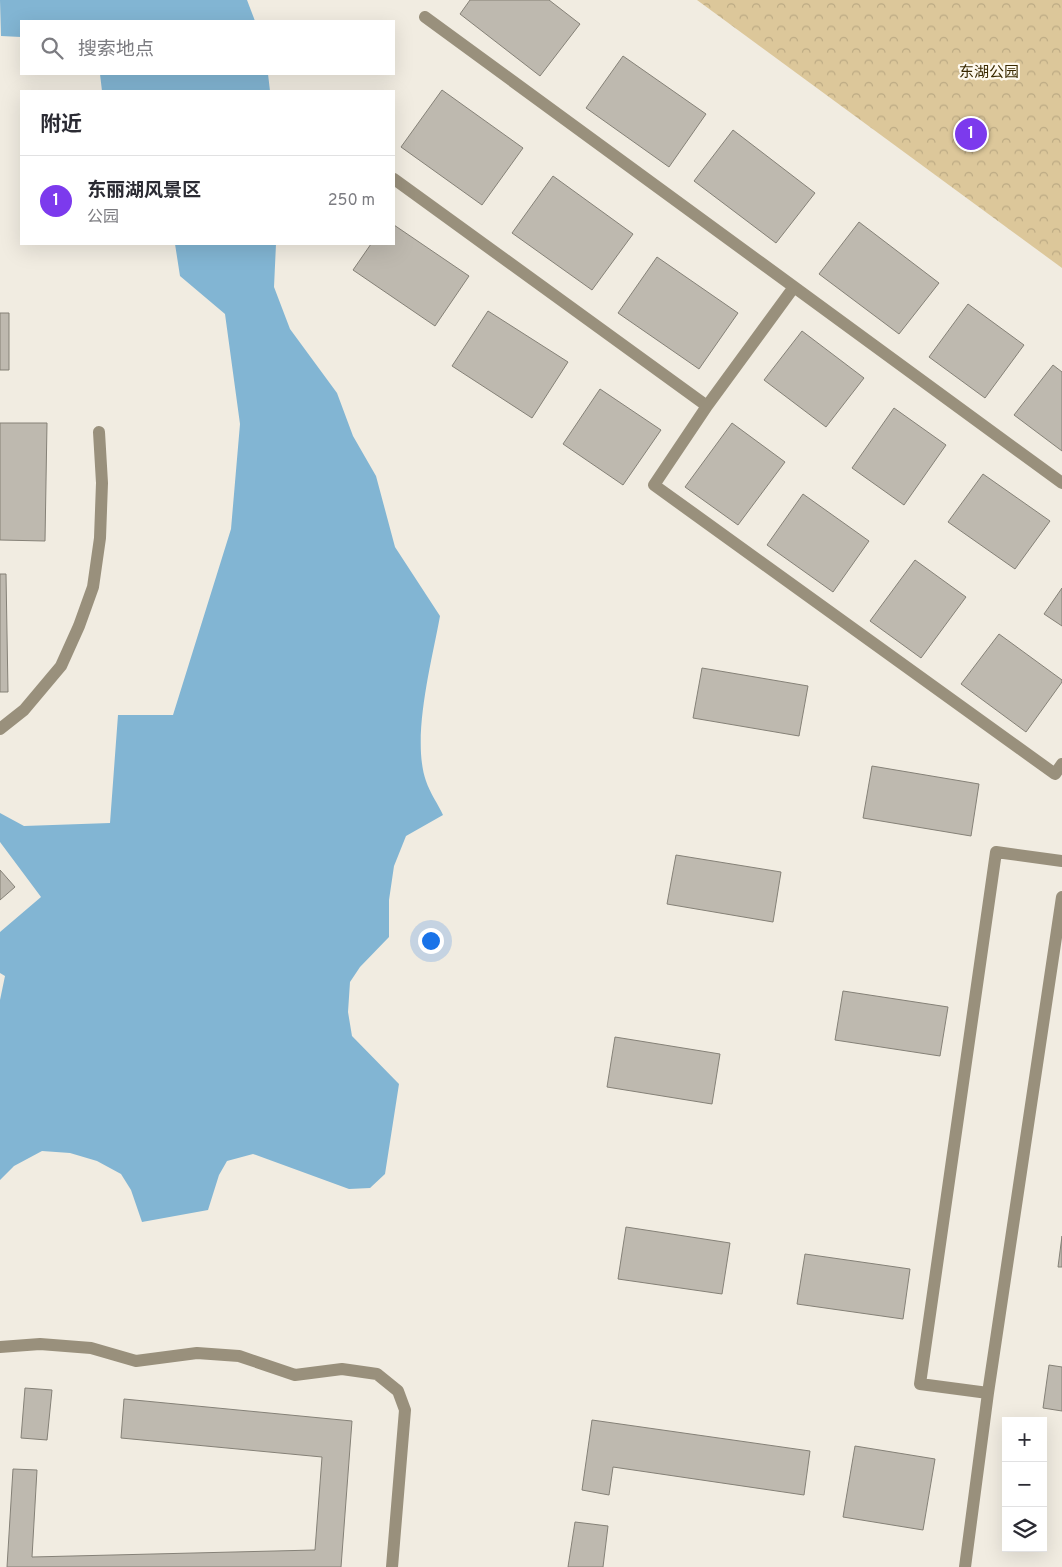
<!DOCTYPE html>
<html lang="zh">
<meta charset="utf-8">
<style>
:root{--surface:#fff;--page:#f7f7f7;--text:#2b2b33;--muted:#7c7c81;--line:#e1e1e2;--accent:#7c3aed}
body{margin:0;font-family:Overpass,"Noto Sans SC",sans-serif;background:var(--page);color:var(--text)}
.controls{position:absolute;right:15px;bottom:15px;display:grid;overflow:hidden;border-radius:0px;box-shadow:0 5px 20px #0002}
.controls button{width:45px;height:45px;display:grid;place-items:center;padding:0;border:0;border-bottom:1px solid var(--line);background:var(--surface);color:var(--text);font:25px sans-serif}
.you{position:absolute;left:430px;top:940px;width:18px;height:18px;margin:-12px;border:4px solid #fff;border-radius:50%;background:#1a73e8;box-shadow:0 0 0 8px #1a73e833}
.badge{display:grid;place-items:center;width:32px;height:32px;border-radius:50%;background:var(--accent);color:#fff;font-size:16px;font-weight:700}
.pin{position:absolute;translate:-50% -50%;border:2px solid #fff;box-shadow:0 1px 5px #0006}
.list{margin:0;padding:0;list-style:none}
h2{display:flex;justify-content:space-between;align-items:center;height:65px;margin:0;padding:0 20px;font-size:21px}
h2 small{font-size:16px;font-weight:400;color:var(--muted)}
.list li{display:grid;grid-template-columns:32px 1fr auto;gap:15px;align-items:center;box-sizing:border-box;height:90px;padding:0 20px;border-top:1px solid var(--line)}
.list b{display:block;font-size:19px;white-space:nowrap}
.list p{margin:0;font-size:16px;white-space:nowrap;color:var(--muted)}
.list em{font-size:16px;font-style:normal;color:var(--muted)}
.icon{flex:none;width:28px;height:28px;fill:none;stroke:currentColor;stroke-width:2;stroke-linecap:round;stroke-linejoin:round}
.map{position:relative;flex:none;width:1062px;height:1567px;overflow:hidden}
.search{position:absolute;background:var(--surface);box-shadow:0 5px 20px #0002;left:20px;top:20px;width:375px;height:55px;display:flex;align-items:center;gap:12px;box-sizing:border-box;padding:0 18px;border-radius:0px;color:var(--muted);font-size:19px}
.panel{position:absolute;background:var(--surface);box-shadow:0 5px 20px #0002;left:20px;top:90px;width:375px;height:155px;border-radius:0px}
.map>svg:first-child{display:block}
</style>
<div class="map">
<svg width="1062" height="1567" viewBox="0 0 1062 1567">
<defs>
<pattern id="park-crowns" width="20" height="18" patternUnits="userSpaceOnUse" patternTransform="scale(1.25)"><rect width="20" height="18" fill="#dcc79a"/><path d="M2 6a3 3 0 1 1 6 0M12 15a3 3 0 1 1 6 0" fill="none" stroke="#bcaa84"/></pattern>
</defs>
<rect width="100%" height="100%" fill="#f1ece1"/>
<!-- park -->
<path fill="url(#park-crowns)" d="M697 0H1062V268Z"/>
<!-- water -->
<path fill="#82b5d3" d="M0 0H247L255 21H21V37L1 36Z
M100 74H268L270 91H102Z
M175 244H276L274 287 290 329 337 393 353 436 376 476 395 547 440 616C432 661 411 738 426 781 430 793 438 804 443 815L406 836 394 866 389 900V937L360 967 350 982 348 1012 352 1036 399 1084 385 1174 370 1188 349 1189 253 1154 227 1161 219 1175 208 1210 142 1222 131 1190 121 1174 97 1161 70 1153 42 1151 14 1166 0 1180V1000L5 976 0 973V932L41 897 0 842V813L24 826 110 823 118 715H173L231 529 240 424 225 314 180 276Z"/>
<!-- building -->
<path fill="#beb9af" stroke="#858177" d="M470 0H549L580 24 540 76 460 14Z
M623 56 706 114 669 167 586 108Z
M442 90 523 148 482 205 401 147Z
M733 130 815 193 776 243 694 181Z
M553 176 633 234 592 290 512 233Z
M859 222 939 283 899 334 819 274Z
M394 225 469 276 435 326 353 270 371 244H394Z
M657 257 738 313 699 369 618 313Z
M968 304 1024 345 985 398 929 357Z
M488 311 568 362 532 418 452 366Z
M0 313H9V370H0Z
M802 331 864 378 826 427 764 380Z
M1053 365 1062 372V451L1014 415Z
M600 389 661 430 623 485 563 444Z
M894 408 946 445 904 505 852 468Z
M0 423H47L45 541 0 540Z
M732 423 785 462 738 525 685 487Z
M983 474 1050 521 1015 569 948 522Z
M803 494 869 541 833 592 767 545Z
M915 560 966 597 921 658 870 621Z
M0 574H6L8 692H0Z
M1062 588V626L1044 614Z
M999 634 1062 680V682L1026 732 961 684Z
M702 668 808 686 799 736 693 718Z
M872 766 979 784 971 836 863 818Z
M676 855 781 872 773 922 667 904Z
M0 870 15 887 0 900Z
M843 991 948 1007 940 1056 835 1040Z
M615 1037 720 1054 712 1104 607 1087Z
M626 1227 730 1243 722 1294 618 1279Z
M1062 1236V1267H1058Z
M805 1254 910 1269 903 1319 797 1304Z
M1049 1365 1062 1367V1411L1043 1408Z
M25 1388 52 1390 47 1440 21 1438Z
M124 1399 352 1421 341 1567H7L13 1469 37 1470 32 1557 315 1550 322 1457 121 1438Z
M592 1420 810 1451 804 1495 613 1467 609 1495 582 1490Z
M855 1446 935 1459 923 1530 843 1517Z
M575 1522 608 1526 603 1567H568Z"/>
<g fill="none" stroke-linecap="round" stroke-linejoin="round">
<!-- minor -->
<path stroke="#99907c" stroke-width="12" d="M425 17 1062 483
M394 179 707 406
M794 287 707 406 654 485 1055 774 1062 764
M0 729 24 710 61 666 79 626 93 587 100 538 102 483 99 432
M0 1347 40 1344 91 1348 136 1361 197 1353 239 1356 295 1375 342 1369 377 1374 398 1391 405 1410 392 1567
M988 1393 920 1384 996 852 1062 861
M965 1567 988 1393 1062 897"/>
</g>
<g text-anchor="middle" stroke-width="4.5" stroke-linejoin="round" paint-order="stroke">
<!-- park labels -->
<g font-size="15" fill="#3a2a01" stroke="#fef9ee">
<text x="989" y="77">东湖公园</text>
</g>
</g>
</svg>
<div class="controls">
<button>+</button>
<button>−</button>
<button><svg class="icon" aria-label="layers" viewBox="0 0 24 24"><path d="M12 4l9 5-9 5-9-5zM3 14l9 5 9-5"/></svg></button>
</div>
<div class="you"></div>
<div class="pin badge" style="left:971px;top:134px">1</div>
<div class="search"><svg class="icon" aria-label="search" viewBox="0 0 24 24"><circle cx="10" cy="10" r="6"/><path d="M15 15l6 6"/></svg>搜索地点</div>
<section class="panel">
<h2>附近<small></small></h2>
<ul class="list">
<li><span class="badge">1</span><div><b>东丽湖风景区</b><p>公园</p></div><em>250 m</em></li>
</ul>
</section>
</div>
